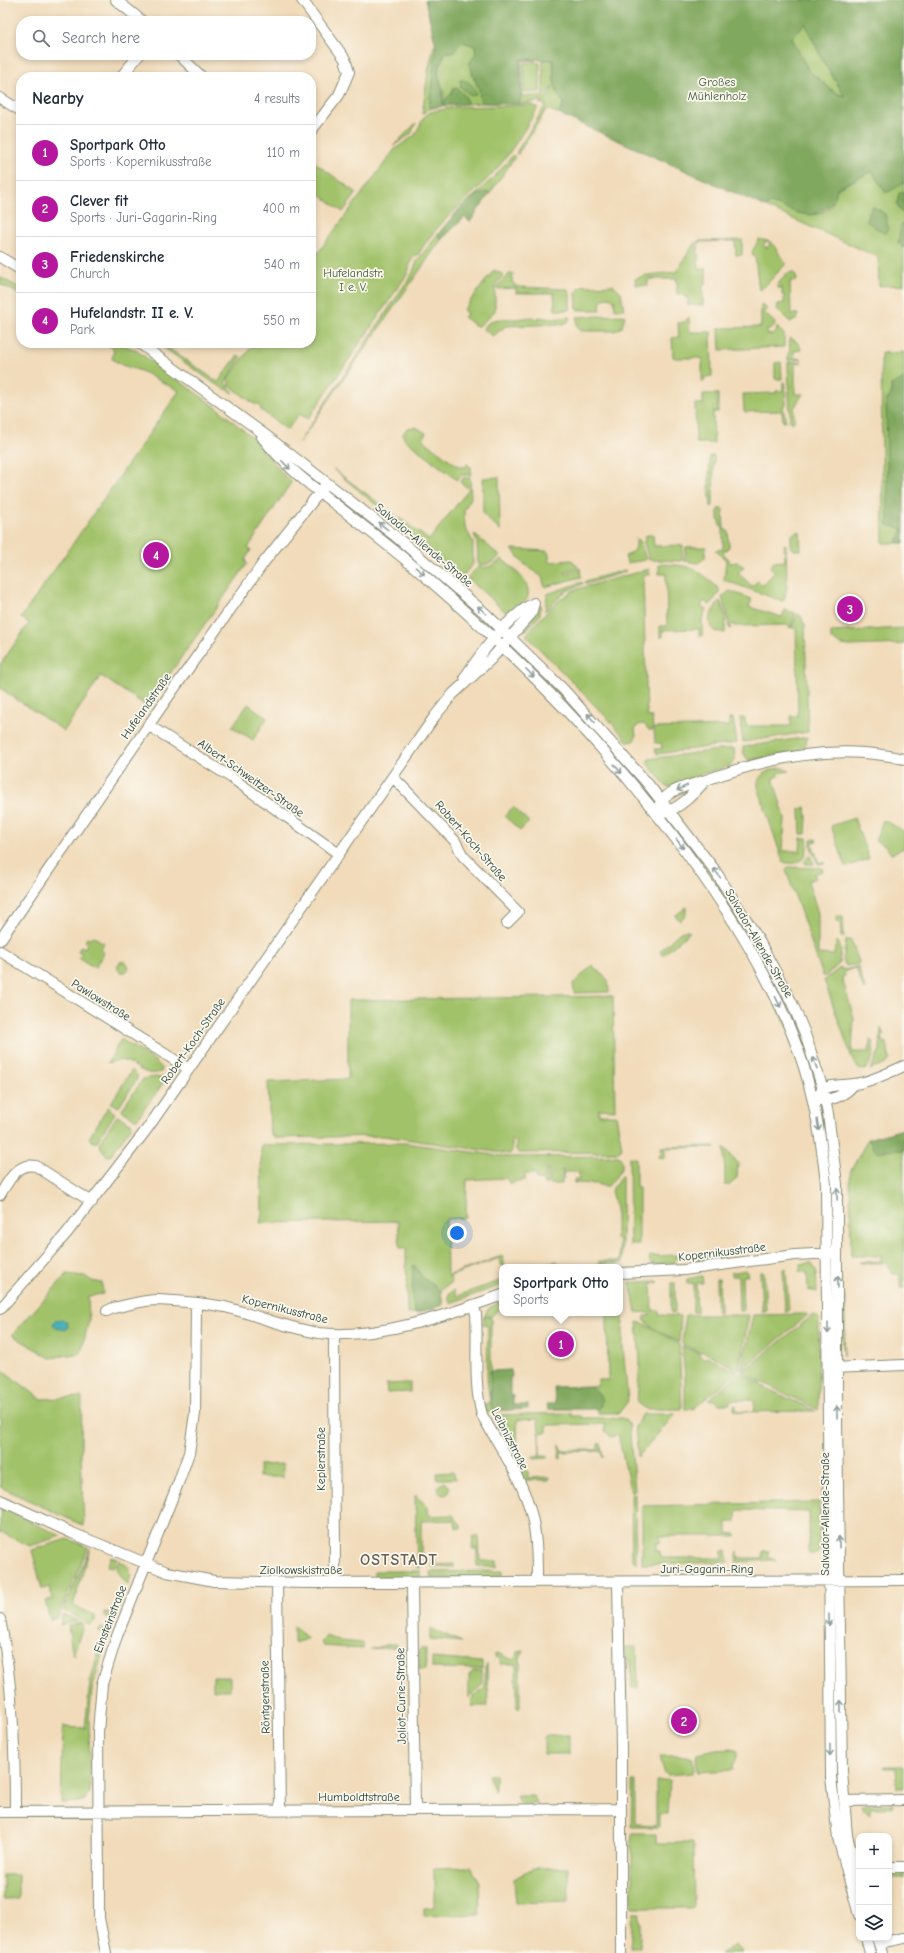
<!DOCTYPE html>
<meta charset="utf-8">
<style>
:root{--surface:#fff;--page:#f2f2f3;--text:#1f2937;--muted:#747a83;--line:#e0e1e3;--accent:#b5179e}
body{margin:0;font-family:"Comic Neue",sans-serif;background:var(--page);color:var(--text)}
.controls{position:absolute;right:12px;bottom:12px;display:grid;overflow:hidden;border-radius:8px;box-shadow:0 2px 6px #0003}
.controls button{width:36px;height:36px;display:grid;place-items:center;padding:0;border:0;border-bottom:1px solid var(--line);background:var(--surface);color:var(--text);font:20px sans-serif}
.you{position:absolute;left:457px;top:1233px;width:14px;height:14px;margin:-10px;border:3px solid #fff;border-radius:50%;background:#1a73e8;box-shadow:0 0 0 6px #1a73e833}
.badge{display:grid;place-items:center;width:26px;height:26px;border-radius:50%;background:var(--accent);color:#fff;font-size:13px;font-weight:700}
.pin{position:absolute;translate:-50% -50%;border:2px solid #fff;box-shadow:0 1px 4px #0006}
.popup{position:absolute;left:499px;top:1264px;width:124px;height:52px;box-sizing:border-box;display:grid;place-content:center;border-radius:8px;background:var(--surface);filter:drop-shadow(0 1px 3px #0005);font-size:13px;white-space:nowrap;color:var(--muted)}
.popup b{font-size:15px;color:var(--text)}
.popup::after{content:'';position:absolute;left:50%;top:100%;margin-left:-8px;border:8px solid transparent;border-top-color:var(--surface)}
.list{margin:0;padding:0;list-style:none}
h2{display:flex;justify-content:space-between;align-items:center;height:52px;margin:0;padding:0 16px;font-size:17px}
h2 small{font-size:13px;font-weight:400;color:var(--muted)}
.list li{display:grid;grid-template-columns:26px 1fr auto;gap:12px;align-items:center;box-sizing:border-box;height:56px;padding:0 16px;border-top:1px solid var(--line)}
.list b{display:block;font-size:15px;white-space:nowrap}
.list p{margin:0;font-size:13px;white-space:nowrap;color:var(--muted)}
.list em{font-size:13px;font-style:normal;color:var(--muted)}
.icon{flex:none;width:22px;height:22px;fill:none;stroke:currentColor;stroke-width:2;stroke-linecap:round;stroke-linejoin:round}
.map{position:relative;flex:none;width:904px;height:1953px;overflow:hidden}
.search{position:absolute;background:var(--surface);box-shadow:0 2px 6px #0003;left:16px;top:16px;width:300px;height:44px;display:flex;align-items:center;gap:10px;box-sizing:border-box;padding:0 14px;border-radius:16px;color:var(--muted);font-size:15px}
.panel{position:absolute;background:var(--surface);box-shadow:0 2px 6px #0003;left:16px;top:72px;width:300px;height:276px;border-radius:16px}
.map>svg:first-child{display:block}
</style>
<div class="map">
<svg width="904" height="1953" viewBox="0 0 904 1953">
<rect width="100%" height="100%" fill="#fbf7ec"/>
<filter id="ink" filterUnits="userSpaceOnUse"><feTurbulence type="fractalNoise" baseFrequency=".025" numOctaves="2"/><feDisplacementMap in="SourceGraphic" scale="8" xChannelSelector="R" yChannelSelector="G"/><feConvolveMatrix kernelMatrix="1 2 1 2 8 2 1 2 1" color-interpolation-filters="sRGB"/></filter>
<filter id="wash" filterUnits="userSpaceOnUse"><feTurbulence type="fractalNoise" baseFrequency=".012" numOctaves="4" result="noise"/><feDisplacementMap in="SourceGraphic" scale="16" xChannelSelector="R" yChannelSelector="G"/><feGaussianBlur stdDeviation="0.9" result="paint"/><feColorMatrix in="noise" values="0 0 0 0 0 0 0 0 0 0 0 0 0 0 0 0 0 1.4 0 .05"/><feComposite in="paint" operator="in"/></filter>
<g filter="url(#wash)">
<rect width="100%" height="100%" fill="#f1dbba"/>
<!-- green -->
<path fill="#a2c26b" stroke="#608050" d="M805 23 823 61 845 96 836 93 808 70 791 38Z
M463 42 475 46 476 53 472 74 479 89 481 103 467 104 465 96 457 88 453 89 452 93 446 99 443 106C443 102 444 99 444 96 442 73 432 79 445 53L454 51 459 44Z
M434 45 436 46 429 109 422 114 428 72Z
M520 59 536 60 522 61V94L524 96H540L543 93V62L541 60H553L554 82 564 103 559 114 547 109 517 155V151L546 105 539 103 549 95 553 86C539 102 543 102 519 104L521 97Z
M534 62 540 63V92H524V63Z
M533 105 537 107V109C523 132 510 155 492 174 467 201 436 223 418 255H415L411 261 408 273 308 419 299 414 287 430 261 410 259 404H254L229 385 228 379 254 343H311V262L395 149 415 135 424 117 430 112 455 107Z
M416 123 411 134 393 146Z
M513 155 515 157 490 193 474 196 494 177Z
M904 155V285L879 286 878 257 766 207 770 203C789 207 816 227 832 204 834 200 836 193 837 189Z
M311 160 357 193 343 212 311 188Z
M438 234 441 240 298 444 412 274 417 261Z
M759 239 768 241 763 244 766 248 770 245 768 241 772 243 786 264 761 290H759L755 257 753 256 752 252Z
M742 240V255H736L735 241 698 242V251V241Z
M695 242 696 252H698L699 269H706V283L703 284V305H688V299L681 294H677V279H648V285H636L635 279 647 275 676 272Z
M494 270 504 275 495 285V311L479 326 473 325V323L464 318 467 313 463 310Z
M792 272 796 275 797 281H790L791 314H798L796 320 790 322 777 309 778 304 784 303V295H782V288H778V284L786 274Z
M513 273 512 282 518 287 567 289 570 294V310H555L554 293H516V288L497 289V286L509 274Z
M0 277 21 289V295L0 284Z
M614 285 621 292 624 309H615L614 300 609 297 601 300 600 310H577L576 292 582 286Z
M761 304 767 309 764 312 775 323 774 327 767 330V334L772 335 776 332 777 327 784 334V347L720 350 719 328 761 327Z
M625 315 622 327 615 331H580L577 326V317Z
M530 317 539 319V317L552 319 570 317 568 322 563 324 506 326 493 336 483 329C491 316 504 319 515 319 520 319 524 318 530 317Z
M689 317 690 332H711L712 376 705 377V381H702V358H676L673 357 672 338 679 337 678 323 684 322Z
M789 338C795 340 800 343 801 350L794 351V358L802 359 788 360V353L790 352Z
M104 343H117L134 349 216 407 254 439 284 475 292 481 248 548 251 550 245 560 247 564 162 685 145 705 101 676 64 731 0 688V665L29 623 21 618 179 391 141 371 122 365 112 359 114 349Z
M161 343 218 382 238 355 241 357 225 383 234 393 215 384 164 348Z
M904 352V379L891 385 888 525 903 529 896 543H883L881 353Z
M781 362 782 379H775V363Z
M788 362H802L795 363V394H803L794 408V422H790Z
M783 382H785L786 405 783 406 786 421 783 422 782 411 744 412 743 394 776 393V391H783Z
M703 394H718V412H713L714 443H696L695 404H703Z
M416 427 426 433 423 440 461 468 462 466 465 468 467 464 471 467V475H461L457 480 404 439 403 434 407 428Z
M710 456H714L713 506 711 507 709 487Z
M333 469 429 540 469 489 460 482 463 478H470L471 498 464 510 465 527 473 542V564L462 577Z
M499 477 500 531 484 515 483 512V478Z
M350 507 390 538 485 619 483 621 428 573 348 509Z
M718 509H723L724 529 728 531 729 547 723 553 729 559V563L738 562 744 567 738 573 752 586 758 581 763 585 775 572 770 567 774 562 785 561 784 545 786 544 787 588 784 600 782 601 724 580 726 560 715 550 723 549V528L720 526V520H718Z
M795 532H800L801 550H794L791 547V536Z
M474 534 500 556 495 561 482 566 478 563 477 543Z
M653 534 654 546 683 545 682 561 649 560 644 543 645 536Z
M636 538 641 543 646 560 627 563 625 556C635 553 637 548 636 538Z
M686 547H706L705 558 698 563 684 561Z
M512 549 547 551 549 553V562L572 560 578 567 565 572 566 574 580 568 581 577 545 587 542 577 523 563Z
M502 559C515 570 541 589 521 606 517 610 514 614 509 615L467 578 478 567C486 570 496 564 502 559Z
M659 564C690 565 697 567 719 589V593L710 605 704 601 701 606 706 609 702 619V636H699V629L663 630V637H660V626H667L666 574H659Z
M649 569 650 575H643L647 716 652 717 653 730H649L644 724 638 725 635 729 636 736 634 741 628 742 612 723 526 635C540 619 555 601 574 590Z
M625 570V572L586 584 585 581Z
M582 582 583 584 566 591 545 611 547 594Z
M730 591 752 599 749 607 782 617 785 610 796 613 790 628 788 625 734 626V624H731V629L729 628 728 619 722 597Z
M719 601 721 602 726 619 725 633 714 631C704 621 713 611 719 601Z
M541 604 540 615 526 631 525 630Z
M798 614 802 617 803 623H805L808 732 743 742 740 718H745L746 726H791V716H798L796 628H791Z
M904 628V644L850 646 842 645 831 639V632Z
M522 655 560 693 641 783 639 785 558 695 521 657Z
M248 704 267 718 253 740 232 727Z
M733 718 737 743 657 754 655 749H662L661 743H655L654 728 729 726V719Z
M808 737 804 747 795 752 752 760H748L744 754 743 747Z
M734 748 735 760 730 766 705 773 673 787H667L647 763 649 759Z
M778 768H784L790 771 778 773 779 776 773 778 785 818 783 851H800L801 838H807C809 855 802 868 783 862L758 787C757 774 767 771 778 768Z
M513 807 529 822 520 831 505 816Z
M805 807 807 817 806 834H801L800 809Z
M854 818 869 859 846 867 831 826Z
M883 820 904 831V848L891 854 885 845 875 841Z
M680 832 722 890 720 892 678 834Z
M811 839H816L817 841 812 843 819 863 824 862 825 863 818 864 811 847Z
M810 855 814 864H806L804 862Z
M788 867 822 868 823 871 814 874 816 878 808 881 818 913V954L834 955 836 941 839 943 841 951 839 964 826 976H823L786 870Z
M725 896C762 952 792 1009 813 1072L810 1073 723 897Z
M686 907V914L680 921 675 916Z
M836 916H843L844 937H841L840 922H837Z
M687 930 690 932 663 955 660 951 680 932Z
M92 936 104 943 100 949 104 952 95 968 79 958 82 953 78 951 81 946 85 948 87 943 85 941 87 938 90 939Z
M846 940H851L859 962 858 964 846 966 843 961Z
M117.5 967a5.5 5.5 0 1 1 11 0a5.5 5.5 0 1 1-11 0Z
M592 965 608 980 609 992 574 993 573 984Z
M858 966 865 988 864 990 856 968 844 972 845 976 842 978 854 1018 852 1052H869L870 1040 872 1041C875 1053 873 1060 865 1070L859 1069 853 1061 824 980 840 968 846 970Z
M613 996 615 1110 599 1109V1115H616L622 1148 619 1152 519 1153 516 1150V1140H512V1151L510 1154 384 1136 275 1138 270 1134 268 1082 348 1079V1000Z
M881 1028 884 1035 881 1036 883 1043 886 1042 890 1060 886 1064 870 1070 880 1050Z
M121 1039 155 1061 162 1068 161 1072C137 1080 133 1052 108 1063Z
M132 1070 137 1075V1079L119 1107 111 1103Z
M155 1077 163 1078 164 1082 137 1119H135L123 1111 122 1109 143 1079Z
M108 1107 115 1113 97 1142H93L89 1138Z
M821 1115H824L833 1183V1229H831Z
M117 1116 131 1123 132 1126 110 1156H108L105 1154 99 1144Z
M904 1129V1288H900V1274H893L886 1263H859V1262L881 1261V1256H851L850 1172 868 1139Z
M405 1143 509 1157 619 1156C628 1167 614 1178 607 1187L596 1184 574 1183V1180H579V1172H565L564 1179 563 1170H562V1184H549L548 1168 546 1169 547 1184H544L543 1180H537L535 1174H525V1180L516 1181 514 1183H509L506 1178 467 1180 466 1218 446 1219 447 1276 502 1256 505 1265 502 1266 499 1258 450 1276 452 1283 445 1286 441 1291 422 1277 415 1266V1312L418 1313 407 1314 406 1248H400L398 1221 260 1223 262 1214 261 1145Z
M715 1146 716 1147 665 1148V1158L658 1157 661 1155V1147Z
M724 1147 738 1163 737 1178 730 1185H725Z
M629 1157 636 1158V1187L639 1188V1245H630Z
M622 1175V1263L599 1264V1261H620L619 1239H616V1209L611 1191Z
M698 1254 722 1255 723 1256 722 1258 699 1261 696 1259Z
M676 1255 678 1258 673 1263 652 1265 649 1260 650 1256Z
M556 1261 559 1263 561 1267H533Z
M811 1263 816 1270 817 1292 808 1290 807 1272H799L801 1264Z
M783 1269H786L789 1311H785Z
M746 1270 748 1276H742L743 1311H739L738 1276H731V1273Z
M760 1272H764L766 1311H762Z
M67 1274 85 1276 92 1281 102 1283 103 1294 88 1296 89 1320 81 1353 50 1358 12 1335Z
M702 1276 703 1283H696L697 1312H693V1283H687V1279Z
M716 1279H719L720 1312H717Z
M502 1280V1285L450 1303 448 1295 454 1290 457 1296Z
M620 1281H623V1310L620 1309Z
M658 1281V1283L651 1284 652 1310H659V1315L681 1316 679 1342 656 1330 644 1320V1316H649L650 1313 636 1312 630 1282Z
M671 1283H675V1312L671 1313Z
M842 1298H846L844 1357 842 1334Z
M502 1301 503 1313 499 1309 491 1317 485 1315 489 1308Z
M607 1313H623V1347L628 1401 619 1413H598V1409L601 1406 592 1386H598V1380H608Z
M808 1314V1315L741 1370 753 1315Z
M685 1315H749L739 1370 702 1351 701 1353 682 1344Z
M813 1315 819 1318 818 1410 742 1372Z
M484 1316 491 1318V1403L493 1411 487 1413 484 1405 490 1403 487 1378 488 1326 483 1325Z
M637 1322C648 1323 668 1338 679 1344L682 1409H646L637 1403 640 1361Z
M682 1346 700 1354V1356L705 1359 706 1357 738 1372 693 1409H685V1376Z
M0 1368 41 1399 82 1397 81 1454 84 1526 0 1487Z
M740 1373 762 1384V1386L815 1411 739 1412 734 1410V1405H736V1408L740 1412 755 1411 754 1402 752 1400H730V1404H719L715 1400H708Z
M410 1383V1392L387 1393 386 1384Z
M571 1413V1416H581V1418H622L629 1423 635 1491 631 1493 618 1435 611 1437 605 1431V1424L547 1425V1432L540 1433V1456H548L547 1458 534 1459 533 1456H540L538 1419 517 1420 518 1460 513 1462 512 1460 516 1457 493 1415Z
M643 1414H675L638 1457 635 1426Z
M598 1443 601 1444 603 1458 601 1451 561 1452V1459L559 1458 560 1444 561 1450H598Z
M283 1464V1477H259V1465Z
M522 1471H528V1478L549 1477V1480H524L520 1476Z
M453 1472 456 1479H437V1473Z
M438 1489a6 6 0 1 1 12 0a6 6 0 1 1-12 0Z
M635 1494 636 1563 632 1559 631 1495Z
M415 1495 428 1507 429 1516 453 1515 461 1525V1528H456L455 1520 421 1521V1567L417 1568Z
M819 1502V1551L817 1554H809V1512L738 1510 736 1513V1522H727V1533L736 1534V1536H660V1543H656V1551H660L661 1558H722V1551H726L728 1562 642 1564V1506Z
M0 1508 3 1509 61 1536 30 1546 0 1532Z
M473 1536H479L480 1561H497V1567H477V1549H472Z
M67 1539 88 1547 60 1612 57 1618 50 1619 45 1601 52 1599 50 1587 42 1589 32 1550Z
M90 1548 73 1606 95 1615V1621L90 1625 85 1624 78 1617 63 1611Z
M738 1551V1558H763V1551H769V1558L774 1559 776 1560 736 1562Z
M111 1557 117 1559 113 1568 107 1566Z
M119 1560C131 1567 133 1572 128 1585L121 1578 116 1569Z
M432 1560H435V1565L454 1564V1567H432Z
M375 1571H421L420 1578H375Z
M502 1571V1577L431 1578 430 1572Z
M113 1607 119 1609 118 1613 109 1617H104V1612L111 1613Z
M62 1615 77 1620 78 1621 60 1625Z
M81 1623 83 1626 73 1656 68 1626Z
M294 1626 307 1638V1639L294 1643Z
M101 1628 109 1631 92 1690 89 1720 90 1792 85 1800 78 1802 61 1803 63 1727 85 1728 90 1683 104 1633 98 1631Z
M430 1628 462 1642 430 1639Z
M326 1636 339 1641 363 1643V1649L323 1646 321 1643Z
M390 1644H396L397 1647 370 1649Z
M625 1647H637L638 1688H632L631 1661H626Z
M420 1649H426V1669H419V1651Z
M524 1651 520 1658V1708H517L516 1664H500V1658L495 1657V1654H500L513 1660 516 1657 517 1652Z
M432 1658 482 1662V1669L432 1668Z
M487 1664 488 1706H472V1699L485 1687V1668Z
M473 1671H482V1685L469 1698V1675Z
M213 1677H230V1690H213Z
M547 1735H569V1754H544V1737Z
M733 1749 738 1751C738 1757 733 1763 733 1770L698 1772 697 1771 696 1756 698 1754 716 1750Z
M660 1756H691C694 1761 695 1768 693 1773L668 1775 664 1772Z
M884 1766H904V1788H897L896 1768H884Z
M488 1775H495V1793Z
M670 1780 668 1814H659V1827H631L632 1781H635V1824L656 1825V1781Z
M516 1796H533L538 1804H523L519 1802Z
M893 1804V1808H870V1815L862 1809V1805Z
M632 1834H656V1843H693L694 1906 691 1908H632Z
M471 1867 479 1882 480 1914 424 1916V1908L434 1907V1868Z
M533 1868H568L569 1901 516 1903 514 1879Z
M904 1871V1878H895L889 1881V1872Z
M3 1875H18V1899H3Z
M633 1913H640V1947H630Z
M736 1944 741 1949V1953H721Z"/>
<!-- forest -->
<path fill="#81a85f" stroke="#50724a" fill-rule="evenodd" d="M425 0H904V183L888 192H885L872 171 837 188C836 198 833 203 825 209 807 223 789 207 770 203L766 207 559 114 564 103C552 90 555 77 553 60L520 59 521 97 519 104 481 103 479 89 469 64 476 53 475 46 463 42 459 44 454 51 445 53 437 72 442 89 443 106 429 109 436 46ZM805 23 823 61 845 96 835 93 808 70 792 38Z
M460 80C468 79 475 87 476 94L471 96 461 87Z
M457 88 465 96 467 104 444 106 446 99 452 93 453 89Z
M904 191V213L901 212 897 204 899 194Z
M487 192 490 193 470 222 465 217 441 240 438 234 461 207 474 196Z
M871 207H874L885 214 888 228 885 234 866 221Z
M904 221V248L898 243 901 225Z
M904 379V543H896L903 529 888 525 886 401 892 393 891 385Z
M904 1129V1150L882 1151 877 1153 868 1139Z
M413 1266H415L422 1277 441 1291 443 1305 418 1313 415 1312 412 1297Z
M511 1370 512 1377H510V1395L513 1396V1405H528V1409L493 1411 491 1403 490 1371Z
M592 1386C598 1392 606 1401 598 1409H548L547 1404H555L554 1387Z"/>
<!-- water -->
<path fill="#3daeb6" stroke="#2e7675" d="M62 1319 67 1322 68 1327 66 1330 57 1328 53 1325 55 1320Z"/>
</g>
<g filter="url(#ink)">
<g fill="none" stroke-linecap="round" stroke-linejoin="round">
<!-- minor casing -->
<g stroke="#888c77" stroke-width="12">
<path id="minor" d="M116 0 142 21
M302 0 345 59 349 72 339 95 311 131
M179 55 202 77
M121 77 139 55
M0 98 21 111
M0 257 21 270
M139 343 264 434 394 535 485 613 564 690 648 784 714 869 757 937 792 1003 804 1031 823 1089 828 1114 837 1184V1421L842 1771 847 1836 859 1879
M262 437C285 467 314 488 344 511 372 533 400 554 427 578 522 660 610 750 685 851 727 908 766 969 792 1034 812 1082 821 1133 826 1184L831 1777 838 1838 859 1915
M465 677C481 653 508 616 534 603
M148 725 232 778 339 854
M393 777 455 841 463 856 518 912 507 923
M659 806C667 788 690 786 706 780 769 757 838 743 904 759
M664 812C680 809 694 793 705 781
M0 940 166 700 264 562 323 488
M0 951 189 1069
M819 1093C828 1083 841 1086 854 1084 867 1083 891 1072 904 1066
M819 1100C831 1101 846 1095 853 1085
M0 1195C8 1182 17 1162 36 1166L92 1202
M620 1273 684 1270 795 1255 833 1253
M473 1305 476 1314C478 1349 473 1382 482 1415 499 1446 525 1483 532 1517 537 1538 537 1561 537 1582
M0 1309 66 1234 147 1129 435 716 453 694 491 659 522 624 531 614 534 603
M107 1311 113 1308C128 1305 143 1300 158 1300 179 1301 204 1303 225 1307 256 1315 287 1328 319 1333 376 1340 448 1315 502 1295
M334 1334 335 1583
M832 1368 904 1365
M0 1500 72 1533 167 1572 214 1581 306 1583 904 1580
M618 1582 621 1749V1953
M277 1583 280 1811
M412 1583 415 1809
M0 1619C13 1683 15 1747 15 1812
M844 1801 904 1800
M0 1812 620 1809
M889 1867H904
M866 1938 870 1953
M877 1938 882 1953
M879 1943 904 1938
M106 1953 99 1918V1894L98 1732 102 1684 117 1636 179 1481 189 1453 195 1414 196 1304"/>
</g>
<!-- minor -->
<use href="#minor" stroke="#fff" stroke-width="10"/>
</g>
<!-- one-way arrows -->
<defs><path id="oneway-shaft" d="M-6 0H5M1.5-3L5.5 0L1.5 3" fill="none" stroke-width="1.6" stroke-linecap="round" stroke-linejoin="round"/></defs>
<g stroke="#8f9e9a">
<use href="#oneway-shaft" transform="translate(286 465) rotate(46)"/>
<use href="#oneway-shaft" transform="translate(383 526) rotate(-142)"/>
<use href="#oneway-shaft" transform="translate(420 571) rotate(40)"/>
<use href="#oneway-shaft" transform="translate(482 610) rotate(-138)"/>
<use href="#oneway-shaft" transform="translate(530 673) rotate(45)"/>
<use href="#oneway-shaft" transform="translate(591 718) rotate(-131)"/>
<use href="#oneway-shaft" transform="translate(618 769) rotate(49)"/>
<use href="#oneway-shaft" transform="translate(682 788) rotate(153)"/>
<use href="#oneway-shaft" transform="translate(680 844) rotate(53)"/>
<use href="#oneway-shaft" transform="translate(717 873) rotate(-125)"/>
<use href="#oneway-shaft" transform="translate(778 1002) rotate(64)"/>
<use href="#oneway-shaft" transform="translate(815 1063) rotate(-109)"/>
<use href="#oneway-shaft" transform="translate(818 1125) rotate(81)"/>
<use href="#oneway-shaft" transform="translate(837 1194) rotate(-91)"/>
<use href="#oneway-shaft" transform="translate(838 1282) rotate(-89)"/>
<use href="#oneway-shaft" transform="translate(828 1328) rotate(90)"/>
<use href="#oneway-shaft" transform="translate(837 1412) rotate(-90)"/>
<use href="#oneway-shaft" transform="translate(839 1542) rotate(-91)"/>
<use href="#oneway-shaft" transform="translate(829 1620) rotate(90)"/>
<use href="#oneway-shaft" transform="translate(841 1706) rotate(-91)"/>
<use href="#oneway-shaft" transform="translate(830 1750) rotate(90)"/>
</g>
</g>
<g text-anchor="middle" stroke-width="3.5" stroke-linejoin="round" paint-order="stroke">
<!-- park labels -->
<g font-size="12" fill="#405e42" stroke="#fbf7ec">
<text x="717" y="86">Großes<tspan x="717" dy="14">Mühlenholz</tspan></text>
<text x="353" y="277">Hufelandstr.<tspan x="353" dy="14">I e. V.</tspan></text>
</g>
<!-- street labels -->
<g font-size="12" fill="#1f3d34" stroke="#fbf7ec">
<text transform="translate(424 545) rotate(40)" y="4">Salvador-Allende-Straße</text>
<text transform="translate(146 706) rotate(-55)" y="4">Hufelandstraße</text>
<text transform="translate(251 778) rotate(35)" y="4">Albert-Schweitzer-Straße</text>
<text transform="translate(471 841) rotate(49)" y="4">Robert-Koch-Straße</text>
<text transform="translate(759 943) rotate(60)" y="4">Salvador-Allende-Straße</text>
<text transform="translate(101 1000) rotate(32)" y="4">Pawlowstraße</text>
<text transform="translate(193 1041) rotate(-55)" y="4">Robert-Koch-Straße</text>
<text transform="translate(722 1252) rotate(-7)" y="4">Kopernikusstraße</text>
<text transform="translate(285 1309) rotate(14)" y="4">Kopernikusstraße</text>
<text transform="translate(510 1439) rotate(63)" y="4">Leibnizstraße</text>
<text transform="translate(321 1459) rotate(-90)" y="4">Keplerstraße</text>
<text transform="translate(825 1514) rotate(-90)" y="4">Salvador-Allende-Straße</text>
<text x="707" y="1573">Juri-Gagarin-Ring</text>
<text x="301" y="1574">Ziolkowskistraße</text>
<text transform="translate(110 1619) rotate(-69)" y="4">Einsteinstraße</text>
<text transform="translate(401 1696) rotate(-91)" y="4">Joliot-Curie-Straße</text>
<text transform="translate(265 1697) rotate(-91)" y="4">Röntgenstraße</text>
<text x="359" y="1801">Humboldtstraße</text>
</g>
<!-- district labels -->
<g font-size="16" font-weight="bold" letter-spacing="1" fill="#666056" stroke="#fbf7ec">
<text x="399" y="1565">OSTSTADT</text>
</g>
</g>
</svg>
<div class="controls">
<button>+</button>
<button>−</button>
<button><svg class="icon" aria-label="layers" viewBox="0 0 24 24"><path d="M12 4l9 5-9 5-9-5zM3 14l9 5 9-5"/></svg></button>
</div>
<div class="you"></div>
<div class="pin badge" style="left:561px;top:1344px">1</div>
<div class="popup"><b>Sportpark Otto</b>Sports</div>
<div class="pin badge" style="left:684px;top:1721px">2</div>
<div class="pin badge" style="left:850px;top:609px">3</div>
<div class="pin badge" style="left:156px;top:555px">4</div>
<div class="search"><svg class="icon" aria-label="search" viewBox="0 0 24 24"><circle cx="10" cy="10" r="6"/><path d="M15 15l6 6"/></svg>Search here</div>
<section class="panel">
<h2>Nearby<small>4 results</small></h2>
<ul class="list">
<li><span class="badge">1</span><div><b>Sportpark Otto</b><p>Sports · Kopernikusstraße</p></div><em>110 m</em></li>
<li><span class="badge">2</span><div><b>Clever fit</b><p>Sports · Juri-Gagarin-Ring</p></div><em>400 m</em></li>
<li><span class="badge">3</span><div><b>Friedenskirche</b><p>Church</p></div><em>540 m</em></li>
<li><span class="badge">4</span><div><b>Hufelandstr. II e. V.</b><p>Park</p></div><em>550 m</em></li>
</ul>
</section>
</div>
